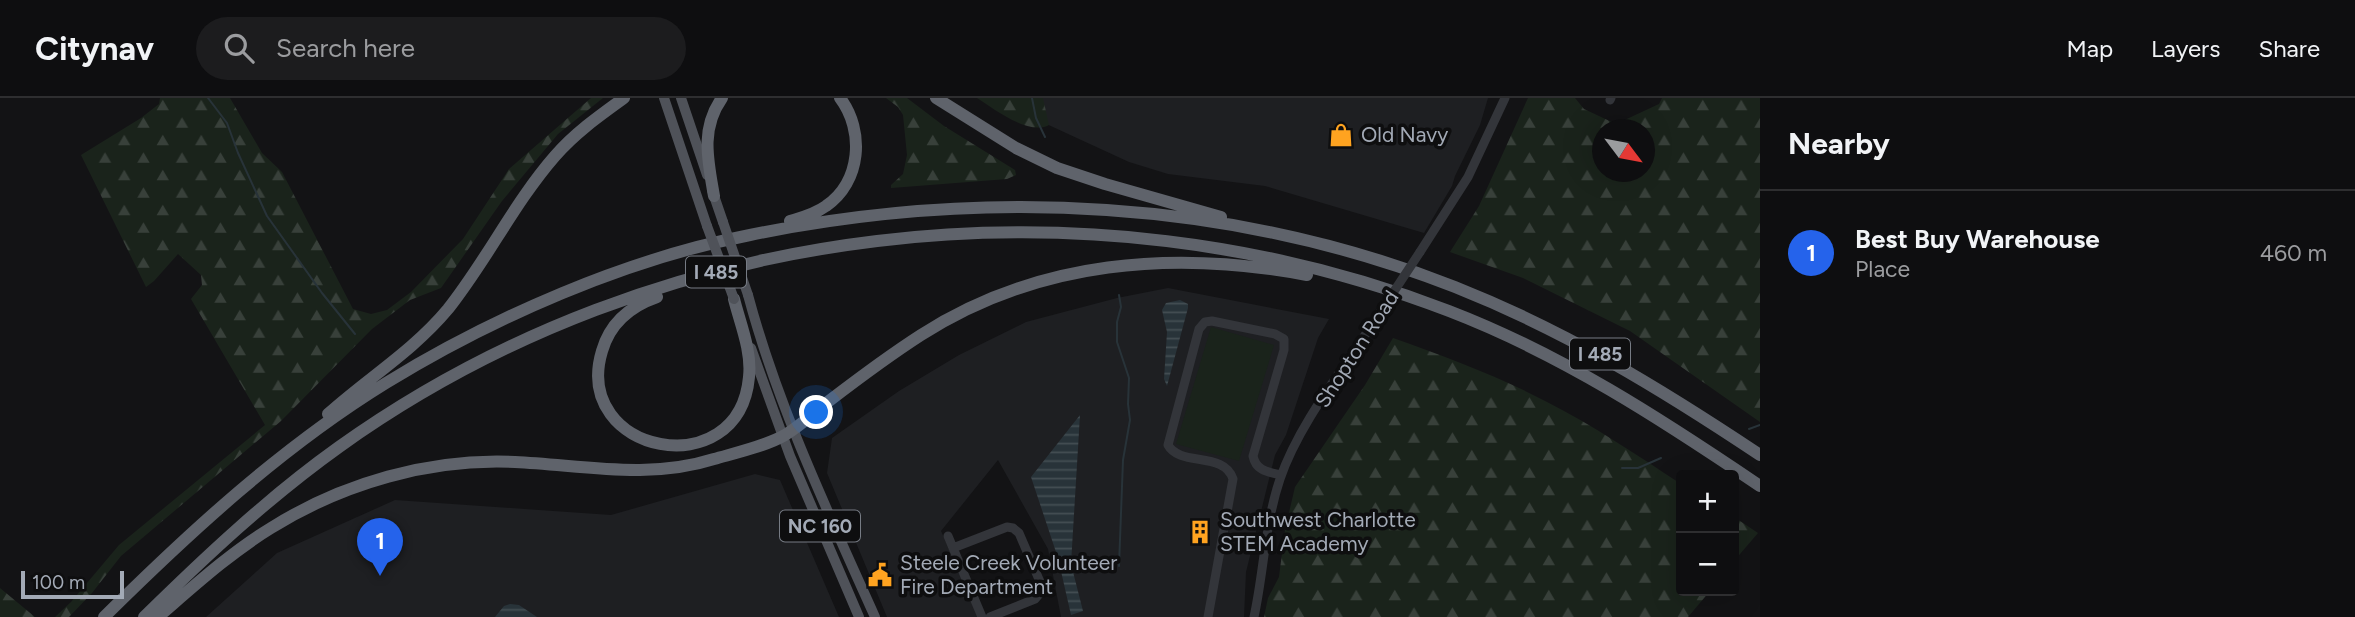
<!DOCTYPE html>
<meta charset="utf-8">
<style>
:root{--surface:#0e0e10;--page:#1c1c1e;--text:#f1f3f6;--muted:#9b9c9f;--line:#2e2e30;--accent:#2563eb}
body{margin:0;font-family:Figtree,sans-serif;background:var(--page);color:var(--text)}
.controls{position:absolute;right:21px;bottom:21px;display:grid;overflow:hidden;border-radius:7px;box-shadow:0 7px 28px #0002}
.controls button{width:63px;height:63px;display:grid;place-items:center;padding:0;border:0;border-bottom:2px solid var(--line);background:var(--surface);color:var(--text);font:35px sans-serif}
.compass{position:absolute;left:1592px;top:21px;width:63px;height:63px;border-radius:50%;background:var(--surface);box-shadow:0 7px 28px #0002;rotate:122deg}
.scale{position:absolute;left:21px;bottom:18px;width:103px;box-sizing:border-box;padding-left:7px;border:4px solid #a3aab6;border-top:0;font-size:19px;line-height:24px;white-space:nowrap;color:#a3aab6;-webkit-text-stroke:5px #0e0e0f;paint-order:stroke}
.you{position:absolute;left:817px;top:315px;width:24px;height:24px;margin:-18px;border:5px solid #fff;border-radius:50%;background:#1a73e8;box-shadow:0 0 0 10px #1a73e833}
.badge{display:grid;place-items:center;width:46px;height:46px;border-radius:50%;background:var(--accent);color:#fff;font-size:23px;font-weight:700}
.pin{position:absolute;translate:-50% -58px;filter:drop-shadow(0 2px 4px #0008)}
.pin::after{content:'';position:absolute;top:37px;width:24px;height:21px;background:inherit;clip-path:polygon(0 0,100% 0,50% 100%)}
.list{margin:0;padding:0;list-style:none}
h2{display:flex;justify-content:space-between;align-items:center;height:91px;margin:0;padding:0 28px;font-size:30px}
h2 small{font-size:23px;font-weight:400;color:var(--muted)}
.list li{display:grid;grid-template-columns:46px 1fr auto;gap:21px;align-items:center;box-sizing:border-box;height:126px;padding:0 28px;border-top:2px solid var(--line)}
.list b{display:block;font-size:26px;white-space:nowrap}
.list p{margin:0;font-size:23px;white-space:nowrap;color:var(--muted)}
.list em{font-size:23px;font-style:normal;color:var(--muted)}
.icon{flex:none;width:38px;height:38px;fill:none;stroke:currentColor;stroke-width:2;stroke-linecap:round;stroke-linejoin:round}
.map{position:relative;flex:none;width:1760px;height:519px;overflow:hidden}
header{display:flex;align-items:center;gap:42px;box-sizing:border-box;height:98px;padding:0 35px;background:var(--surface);border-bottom:2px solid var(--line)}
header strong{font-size:33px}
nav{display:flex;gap:38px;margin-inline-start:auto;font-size:24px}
.search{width:490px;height:63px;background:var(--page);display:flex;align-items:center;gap:18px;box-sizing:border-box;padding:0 24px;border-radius:38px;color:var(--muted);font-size:26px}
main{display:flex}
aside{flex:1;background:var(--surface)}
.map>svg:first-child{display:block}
</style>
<header>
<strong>Citynav</strong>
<div class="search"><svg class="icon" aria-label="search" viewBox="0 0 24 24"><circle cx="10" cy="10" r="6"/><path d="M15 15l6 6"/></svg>Search here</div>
<nav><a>Map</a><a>Layers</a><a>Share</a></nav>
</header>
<main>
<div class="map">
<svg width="1760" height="519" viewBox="0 0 1760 519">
<defs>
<pattern id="forest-firs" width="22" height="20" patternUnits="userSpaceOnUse" patternTransform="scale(1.75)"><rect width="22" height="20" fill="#1a231b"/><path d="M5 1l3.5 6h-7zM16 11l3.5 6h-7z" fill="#38403a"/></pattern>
<pattern id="water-rules" width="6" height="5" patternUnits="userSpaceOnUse" patternTransform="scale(1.75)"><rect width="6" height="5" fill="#283339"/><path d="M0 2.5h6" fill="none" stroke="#444e53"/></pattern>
</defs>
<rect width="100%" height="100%" fill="#131315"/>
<!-- built -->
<path fill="#1e1f22" d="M990 0H1488L1480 27 1455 78 1452 88 1424 135 1265 88 1168 76 1129 64Z
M1168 190 1329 221 1318 240 1286 337 1275 357 1246 474 1244 519H1061L1048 451 998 362 941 433 980 519H887L827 375 832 340 899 293 959 257 1026 224 1117 200Z
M755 376 780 382 839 519H206L277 455 395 402 611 417Z"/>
<!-- grass -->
<path fill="#1a231b" d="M1211 229 1274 247 1239 363 1176 346Z"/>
<!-- forest -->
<path fill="url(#forest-firs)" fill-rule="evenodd" d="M160 0H230L262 55 282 74 353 211 371 216 387 212 411 194 463 141 509 71 591 0H603L558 36 502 103 441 190 410 202 372 231 281 323 121 458 92 495 69 519H55L71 504 119 447 265 327 191 201 202 187 201 177 178 156 154 183 146 189 81 57 141 20 159 6Z
M886 0H907L944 28 1015 72 1016 77 1007 81 891 90V87L903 76 907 57 903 17 898 9Z
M977 0H1043L1049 27C1029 38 994 11 977 0Z
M1528 0H1575L1584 11 1616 26 1659 6 1662 0H1760V324L1630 233 1523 180 1450 154 1479 108ZM1602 32H1644V74H1602Z
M1393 240C1446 259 1498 278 1547 304 1594 328 1637 357 1681 386V493H1710L1688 519H1264L1268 500 1279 479 1285 432 1295 389 1365 287Z
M1734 419 1758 435 1734 463Z
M0 490 35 519H0Z"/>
<!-- water -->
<path fill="url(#water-rules)" d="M1180 202 1188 206V210L1167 288 1164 281 1167 234 1162 212 1166 205Z
M1080 317 1071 466 1083 513 1071 517 1058 460 1031 379Z
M510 506 519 507 537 519H495L504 508Z"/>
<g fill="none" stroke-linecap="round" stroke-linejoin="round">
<!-- stream -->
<path stroke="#283339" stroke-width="2" d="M208 0 227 25 238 55 267 118 322 195 355 236
M1032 0 1036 20 1045 39
M1749 331 1760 327
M1622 370H1638L1661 360
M1119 468 1123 362 1130 322 1128 306 1129 280 1117 244V224L1121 209 1119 197"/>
<!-- minor -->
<path stroke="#33353a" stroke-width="9" d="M1610 2 1611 0
M1420 154 1468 79 1505 0
M948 438 982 519
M953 450 1007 429 1013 430 1019 435 1041 486V494L1035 501 990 519
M1208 519 1233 381C1224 353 1180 369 1168 347L1199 231 1205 224 1212 223 1275 236 1284 241V252L1253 358C1256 373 1268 374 1281 377
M1254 519C1264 473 1265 425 1280 381 1299 325 1345 269 1377 219"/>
<!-- major -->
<path stroke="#4f5259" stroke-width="10" d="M664 0 707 128
M681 0 707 77
M712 92 723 124
M748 197C778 309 828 414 875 519
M751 250 790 358 859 519"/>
<!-- highway -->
<path stroke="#5f636b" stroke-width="12" d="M936 0 1016 50 1057 70 1105 86 1221 119
M714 98C708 63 700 31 722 0
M790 123C803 119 815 116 826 108 861 84 865 33 840 0
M657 199C631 208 610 225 602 253 571 356 739 389 749 279 752 253 740 225 734 201
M328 316C368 280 413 253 448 211 487 162 514 105 555 58 575 35 599 18 624 0
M104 519C191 433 282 349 386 285 494 219 626 161 750 137 985 89 1231 101 1455 189 1566 233 1661 291 1760 357
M144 519C206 458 269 399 339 349 658 121 1085 73 1449 213 1561 256 1661 321 1760 388
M158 519C194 488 230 455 271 430 343 385 430 360 515 364 582 367 648 382 714 361 735 355 766 348 785 337 801 327 815 314 829 303 859 280 890 257 921 237 1038 162 1174 152 1307 177"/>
<!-- minor-bridge -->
<path stroke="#33353a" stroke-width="9" d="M1377 219 1420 154"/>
<!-- major-bridge -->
<path stroke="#4f5259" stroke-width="10" d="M723 124 748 197
M707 128 734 201"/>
</g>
<!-- icons -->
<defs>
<g id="shop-bare" transform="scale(1.89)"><path d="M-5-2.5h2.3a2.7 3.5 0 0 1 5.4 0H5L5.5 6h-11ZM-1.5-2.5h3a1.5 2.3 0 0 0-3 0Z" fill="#ffa320" stroke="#0e0e0f" stroke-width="2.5" paint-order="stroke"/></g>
<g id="building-bare" transform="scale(1.89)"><path d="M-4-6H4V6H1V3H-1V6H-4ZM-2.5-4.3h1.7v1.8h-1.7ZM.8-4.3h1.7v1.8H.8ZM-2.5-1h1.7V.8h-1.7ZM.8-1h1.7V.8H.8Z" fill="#ffa320" stroke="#0e0e0f" stroke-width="2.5" paint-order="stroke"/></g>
<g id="civic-bare" transform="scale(1.89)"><path d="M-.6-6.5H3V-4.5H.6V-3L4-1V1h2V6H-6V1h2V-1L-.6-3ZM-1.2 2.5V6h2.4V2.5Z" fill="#ffa320" stroke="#0e0e0f" stroke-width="2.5" paint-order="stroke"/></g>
</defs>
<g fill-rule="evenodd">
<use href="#shop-bare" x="1341" y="37"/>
<use href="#building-bare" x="1200" y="434"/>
<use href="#civic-bare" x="880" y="477"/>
</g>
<g text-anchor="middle" stroke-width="7" stroke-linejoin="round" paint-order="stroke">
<!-- shield labels -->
<g fill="#0e0e0f" stroke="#767b84" stroke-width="2">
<rect x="686" y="158.5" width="60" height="31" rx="5"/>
<rect x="1570" y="240.5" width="60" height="31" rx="5"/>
<rect x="780" y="412.5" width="80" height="31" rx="5"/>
</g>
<g font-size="19" font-weight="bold" fill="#a3aab6">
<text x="716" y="181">I 485</text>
<text x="1600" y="263">I 485</text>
<text x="820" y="435">NC 160</text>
</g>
<!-- poi labels -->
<g font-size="21" fill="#a3aab6" stroke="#0e0e0f" text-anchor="start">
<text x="1361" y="44">Old Navy</text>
<text x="1220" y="429">Southwest Charlotte<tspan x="1220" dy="24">STEM Academy</tspan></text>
<text x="900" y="472">Steele Creek Volunteer<tspan x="900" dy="24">Fire Department</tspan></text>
</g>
<!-- street labels -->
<g font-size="21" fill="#a3aab6" stroke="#0e0e0f">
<text transform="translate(1357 251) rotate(-57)" y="7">Shopton Road</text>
</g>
</g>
</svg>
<div class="controls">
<button>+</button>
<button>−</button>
</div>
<svg class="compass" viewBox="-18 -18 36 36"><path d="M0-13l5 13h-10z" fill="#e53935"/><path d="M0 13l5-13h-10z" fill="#9b9c9f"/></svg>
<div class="scale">100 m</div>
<div class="you"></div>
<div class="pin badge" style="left:380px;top:478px">1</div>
</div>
<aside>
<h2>Nearby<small></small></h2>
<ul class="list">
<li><span class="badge">1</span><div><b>Best Buy Warehouse</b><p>Place</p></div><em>460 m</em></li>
</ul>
</aside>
</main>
